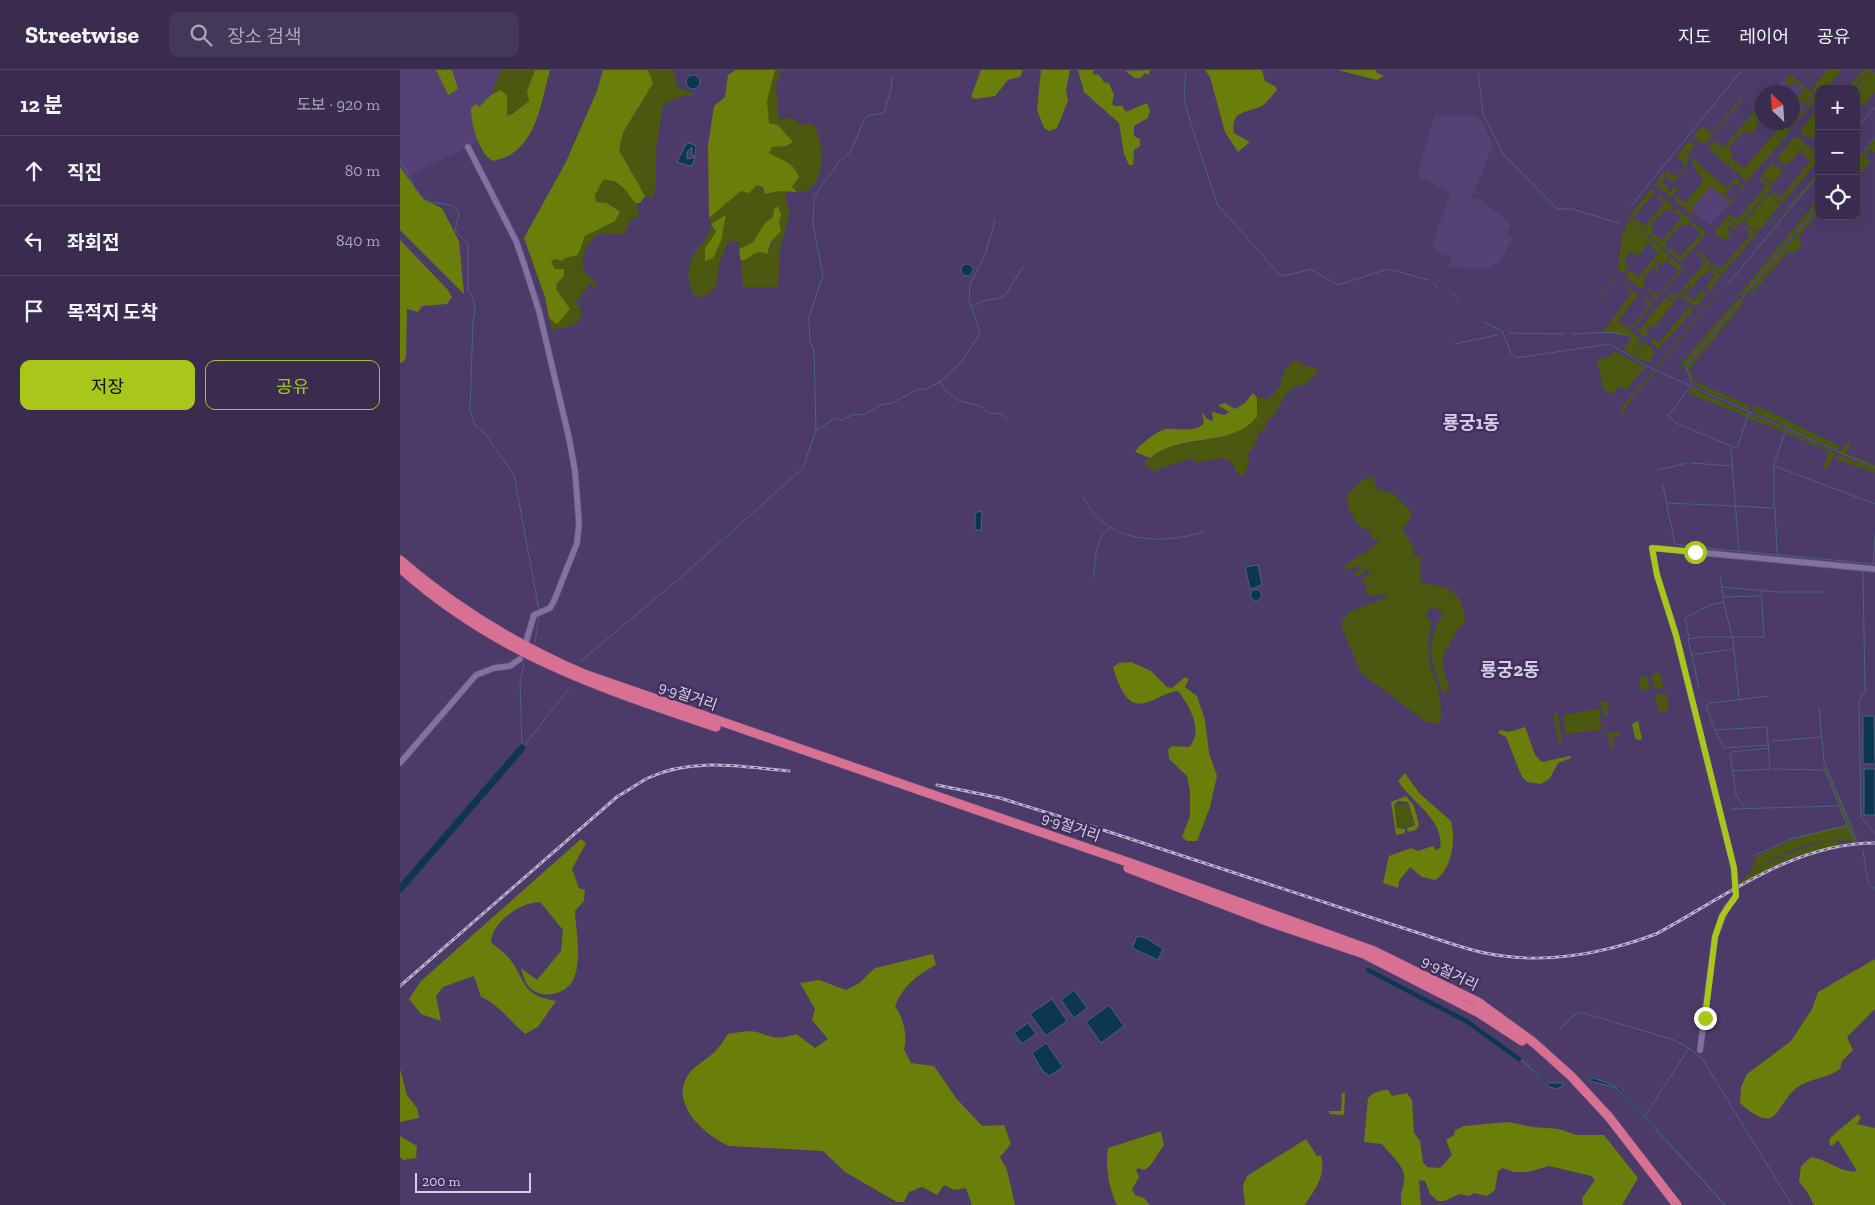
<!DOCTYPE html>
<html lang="ko">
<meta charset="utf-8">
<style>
:root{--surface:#392c4e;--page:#443858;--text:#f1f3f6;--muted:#aba7b6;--line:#534866;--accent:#a9c71a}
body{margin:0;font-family:"Zilla Slab","Noto Sans KR",serif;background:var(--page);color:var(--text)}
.controls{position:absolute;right:15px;top:15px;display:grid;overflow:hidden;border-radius:10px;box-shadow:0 5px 20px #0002}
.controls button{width:45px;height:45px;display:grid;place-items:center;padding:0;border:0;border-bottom:1px solid var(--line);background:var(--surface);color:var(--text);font:25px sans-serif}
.compass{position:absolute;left:1355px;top:15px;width:45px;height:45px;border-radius:50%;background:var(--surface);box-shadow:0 5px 20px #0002;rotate:335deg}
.scale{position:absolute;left:15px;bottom:12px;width:116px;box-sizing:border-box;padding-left:5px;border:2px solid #d5cde8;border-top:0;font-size:14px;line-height:18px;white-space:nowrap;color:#d5cde8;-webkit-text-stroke:4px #41305c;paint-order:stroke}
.stop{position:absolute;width:15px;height:15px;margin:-11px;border:4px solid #a9c71a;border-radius:50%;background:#fff}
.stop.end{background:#a9c71a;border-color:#fff;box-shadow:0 1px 5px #0008}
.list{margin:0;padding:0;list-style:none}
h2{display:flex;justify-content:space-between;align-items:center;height:65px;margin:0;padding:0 20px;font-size:21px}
h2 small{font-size:16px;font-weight:400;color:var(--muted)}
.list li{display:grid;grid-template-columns:32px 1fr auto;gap:15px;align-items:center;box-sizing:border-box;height:70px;padding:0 20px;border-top:1px solid var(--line)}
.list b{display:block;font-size:19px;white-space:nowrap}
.list em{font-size:16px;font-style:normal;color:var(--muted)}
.actions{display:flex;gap:10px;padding:15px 20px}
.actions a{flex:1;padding:11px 0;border:1px solid var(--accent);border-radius:10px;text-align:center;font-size:18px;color:var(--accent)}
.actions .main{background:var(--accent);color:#111}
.icon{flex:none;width:28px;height:28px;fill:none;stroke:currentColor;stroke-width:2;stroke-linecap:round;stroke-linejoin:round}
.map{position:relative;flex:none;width:1475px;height:1135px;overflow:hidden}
header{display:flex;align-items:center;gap:30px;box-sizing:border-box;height:70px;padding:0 25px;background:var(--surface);border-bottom:1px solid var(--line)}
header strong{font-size:24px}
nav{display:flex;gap:28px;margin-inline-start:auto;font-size:18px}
.search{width:350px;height:45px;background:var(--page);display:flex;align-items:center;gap:12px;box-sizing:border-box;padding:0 18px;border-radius:10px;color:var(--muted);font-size:19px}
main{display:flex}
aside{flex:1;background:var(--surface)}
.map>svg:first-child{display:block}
</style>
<header>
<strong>Streetwise</strong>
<div class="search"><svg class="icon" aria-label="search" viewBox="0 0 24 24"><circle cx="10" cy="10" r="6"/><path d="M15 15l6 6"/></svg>장소 검색</div>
<nav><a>지도</a><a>레이어</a><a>공유</a></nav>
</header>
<main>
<aside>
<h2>12 분<small>도보 · 920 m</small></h2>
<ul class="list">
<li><svg class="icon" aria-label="ahead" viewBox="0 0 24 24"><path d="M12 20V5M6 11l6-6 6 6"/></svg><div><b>직진</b></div><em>80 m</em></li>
<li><svg class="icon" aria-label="left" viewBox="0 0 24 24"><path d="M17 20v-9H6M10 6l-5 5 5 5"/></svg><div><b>좌회전</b></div><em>840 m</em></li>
<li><svg class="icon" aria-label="arrive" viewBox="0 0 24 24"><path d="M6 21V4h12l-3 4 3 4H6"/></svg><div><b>목적지 도착</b></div></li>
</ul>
<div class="actions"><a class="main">저장</a><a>공유</a></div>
</aside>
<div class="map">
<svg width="1475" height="1135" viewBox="0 0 1475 1135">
<rect width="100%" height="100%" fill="#4c3b68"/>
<!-- built -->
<path fill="#554175" d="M0 0H100L84 69 4 108 0 105Z
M1388 4 1415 28 1395 51 1393 49 1392 22H1372Z
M1035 45 1076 46 1082 51 1093 75 1071 129H1080L1112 155 1107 163 1113 168 1099 193H1094L1089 199 1049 197 1051 187 1034 182 1035 177 1032 175 1050 123 1017 106Z
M1311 116 1330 132 1310 155 1292 140Z"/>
<!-- green -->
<path fill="#4b5910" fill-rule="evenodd" d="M101 0H135L127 21 129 31 107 46V25L99 20 91 25Z
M248 0H271L275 4 277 17 294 24V27L285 25 263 34 256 79V116L253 128 245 126 219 80 223 63 238 40Z
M375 0H381L376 16 379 49 392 48 402 55 412 53C424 67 425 104 412 117 407 122 402 122 397 122L392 117 394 114 357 115 369 124 380 121 388 123 385 127 390 143 380 178 378 217H343L341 191 353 183 370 179 375 167 353 172 339 179 338 172 329 171 320 190 316 217 306 225 297 228C292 223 290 217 289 210 285 181 307 177 311 156L316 162 312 167 326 152V146L311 154 309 148 324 135 371 17ZM366 32 369 53 378 55 387 64 358 54Z
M1427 0H1442L1426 19H1419V26L1411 20Z
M1463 0H1469L1453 19H1447Z
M1470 0 1475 4V22L1464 36 1456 29 1455 19Z
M1390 4 1418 28 1409 39 1407 36 1413 28 1408 24 1411 27 1405 35 1397 28 1404 20 1394 12 1390 16 1384 11Z
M1341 28 1343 29 1313 64 1312 63Z
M1395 30 1402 36 1395 45 1398 47 1404 39 1407 41 1393 55 1390 53 1392 52 1393 48 1395 50 1397 48 1393 44V33Z
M1419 38V59L1411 70 1402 63 1401 59Z
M1356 40 1362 45V51L1361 53 1357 50 1355 52 1358 56 1350 65 1344 60 1328 79 1334 84 1326 94 1308 77 1314 71 1323 78Z
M1371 53H1381L1389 59V63L1347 111 1327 94 1332 89 1344 99 1378 59Z
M1302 56 1313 65 1304 75 1293 66Z
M1394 67H1398L1407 75 1386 96 1377 88Z
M1475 69V83L1470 79 1464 86 1470 91 1461 104 1456 101V92Z
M1289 71 1295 75 1288 84 1287 95 1276 87Z
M1408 75 1414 80 1415 94 1382 133 1372 125 1374 122 1381 127 1410 91 1401 83Z
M1289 86 1327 118 1335 108 1340 112 1338 115 1334 113 1324 124 1331 131 1342 119 1339 117 1342 114 1345 116 1324 142 1330 132 1311 116 1291 139 1295 143 1293 145 1274 130 1276 126 1285 133 1304 110 1298 104Z
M1372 93 1383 101 1373 114 1362 105Z
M1285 95 1287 96 1275 111 1270 110 1265 105V100L1277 107Z
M1419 101V104L1364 166Z
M1263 102 1265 107 1261 112 1268 116 1267 119 1271 122 1273 117 1279 118 1271 127 1256 115Z
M1361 106 1372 115 1371 118 1338 156 1327 147 1329 144 1337 150 1367 115 1359 109Z
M209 109C222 116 238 128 239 145L232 149 224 163C216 167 213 163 205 163 191 163 178 188 184 200 187 208 196 210 198 218L190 214 176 232C192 253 168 259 152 259L149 248 157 253 170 239 156 219 155 199 150 192 154 189 178 185 184 166 198 159 207 134 196 132 195 125 203 110Z
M1252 118 1255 122 1230 151 1228 148Z
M1368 123 1381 134 1357 163 1344 152 1351 145 1353 146 1352 143 1361 133 1363 134 1362 131Z
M1259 124 1273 136 1268 142 1263 139 1262 143 1250 155 1254 159 1248 166 1231 152 1235 148 1245 156 1265 132 1257 127Z
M1419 128V133L1342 227 1339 225Z
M1419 137V142L1398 168 1402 173 1397 182H1389L1385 185 1347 230 1357 214 1344 228Z
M1276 138 1291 150 1286 157 1281 154 1264 175 1267 178 1265 180 1250 167 1252 163 1262 171 1282 147 1274 141Z
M1326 148 1337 157 1334 160 1328 156 1327 159 1331 163 1325 171 1315 162Z
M1228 151 1251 170 1237 187 1231 181 1224 190 1228 198 1222 203 1218 198 1222 166Z
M1294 153 1304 161 1305 165 1281 192 1267 180 1269 178 1280 187 1301 163 1291 155Z
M1346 156 1356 165 1322 204 1312 197 1314 194 1321 199 1351 164 1344 158Z
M1252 171 1270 186 1263 195 1257 192 1254 194 1259 199 1256 203V200L1253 197 1242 210 1245 213 1249 211 1240 219 1225 206 1230 201 1239 207 1258 183 1249 175Z
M1298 181 1311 192 1292 218 1289 216 1275 231 1268 225 1270 222 1276 227 1306 191 1296 184Z
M1271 187 1283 199 1257 229 1248 221 1250 219 1258 226 1279 201 1268 191Z
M1309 196 1321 206 1310 220 1306 217 1315 205 1309 200 1304 206 1302 204Z
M1215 207 1238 225 1218 251 1241 269 1237 276 1241 277 1243 273 1242 270 1256 282 1248 293 1223 281 1231 269 1230 266 1204 261 1232 222 1216 208 1194 232Z
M1324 216 1257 298 1256 297 1323 216Z
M1289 218 1291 219 1286 225 1294 231 1303 220 1307 223 1296 237 1282 227Z
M1244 226 1253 234 1231 260 1224 254 1231 257 1250 234 1242 228Z
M1266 227 1274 233 1253 258 1248 256 1246 258 1249 262 1244 267 1238 261Z
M1337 229 1339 230 1283 298 1281 294Z
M1341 230 1344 232 1290 298 1294 311 1350 336 1348 340 1294 315 1287 297Z
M1284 231 1294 240 1258 279 1250 271 1253 268 1259 273 1289 237Z
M1214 280 1222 286 1245 297 1226 320 1220 316 1213 324 1203 319 1197 290 1213 285Z
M892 291H897C906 298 913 295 920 301L904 315H896L891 321 889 319 873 347 867 350 866 358 858 364 855 374 848 384 849 393 843 407 835 400 832 392 823 388 795 393 792 388 761 398 757 402 743 394 761 378 822 367 857 347 858 326 867 330 879 318 884 301Z
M1254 301 1258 303H1254L1227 335 1221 347V338Z
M1292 318 1348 344 1347 347 1288 323Z
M1355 335 1440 376 1437 380 1352 341Z
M1349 344 1385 359 1384 362 1348 348Z
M1387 360 1435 383 1427 400 1423 399 1429 382 1386 363Z
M1449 372 1451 374 1446 383 1475 395V397L1439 382Z
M1439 385 1475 399V403L1436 389Z
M973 406 977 419 994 424 1012 443 1006 455 1002 458 1013 477V483L1015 487 1023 485 1020 493 1021 513C1048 515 1064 522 1065 552L1057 560 1043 587 1044 602 1050 619 1043 624C1032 594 1024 572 1043 544L1033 536 1025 545 1032 552 1028 571 1030 595 1040 625 1041 651 1037 654 1026 652 961 603 942 558 941 553 949 542 985 528 987 524 969 526 965 522 968 513 962 514 961 511 970 502 968 498 959 506 953 504 961 498 960 495 948 500 944 497C952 488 968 482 979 472L972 467 970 460 961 458C953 447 946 438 947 424L964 409Z
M1260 603 1264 617 1254 619 1251 605Z
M1247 606 1250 619 1241 621 1239 608Z
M1266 623 1269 640 1259 642 1255 625Z
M1206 631 1210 634 1208 635V645L1203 647 1202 635H1199V632Z
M1197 639 1200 641 1201 660 1166 664 1163 645Z
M1153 642 1158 645 1162 672H1158Z
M1219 661V666L1212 667 1214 677 1210 678 1208 665H1201Z
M1423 692 1457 771 1454 772 1428 705 1423 698Z
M1007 733 1014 754 998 759 994 736Z
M1447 756 1452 772C1446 772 1440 769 1433 770 1405 773 1371 786 1350 804L1356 787C1384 772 1415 760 1447 756Z
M1435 770 1443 774 1391 788 1337 816C1350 795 1411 774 1435 770Z"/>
<!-- forest -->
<path fill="#6a7e0a" d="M36 0H52L58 19 48 25Z
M135 0H150C140 36 136 83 93 91 79 84 71 54 71 38L76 34 79 37 91 25 100 20 107 25V46L112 44 129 31 127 21Z
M203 0H248L253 13 223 63 219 80 245 126 240 133H235C228 123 218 107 203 110L195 125 196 132 207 133 220 142 215 151 185 166 178 185 165 188 163 191 154 189 151 192 155 199H164V206L157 213 156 219 170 239 157 254 149 248 145 227 124 168 166 92 197 21Z
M336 0H375L367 31 369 53 378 55 393 72 386 76 372 77 369 83C381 90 394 92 399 107L392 117 397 122 380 121 365 124 363 117 357 115 349 123 341 121 309 148 308 76 314 36 325 27 328 5Z
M581 0H623L620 7 608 10 595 26 575 29 571 27Z
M641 0H670L666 20 668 31 657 58 649 61 644 58 637 40Z
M678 0H694L693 4 699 5 704 12 709 13 714 25 712 33 714 36H722L726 42 747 33 750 41 748 48 734 56V66L740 69V76L734 80 733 95H729L724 84 719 53 684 22Z
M750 0 749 5 745 3 741 8H735L725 1Z
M805 0H862L865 11 875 16 877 20C872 25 868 32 863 35 849 44 830 38 834 63L850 72 838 82 825 62 810 7Z
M938 0H975L977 3 984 6 977 10Z
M0 97 24 130 42 138 59 171 64 224 0 160Z
M378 136 381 145 379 151 381 161 371 172 367 184C354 178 353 188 341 191L339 179 353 172 365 153 373 147 374 139Z
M326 145 321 171 313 188 305 191V178L316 162 311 154Z
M0 170 47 219 52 227 47 234 22 236 18 242 7 239 6 288 2 293 0 292Z
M853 323 857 328V347C829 379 780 362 750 388L735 382C739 375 758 360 766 359 778 358 795 363 804 353L802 342 807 349 813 351 812 342 825 345 829 342 818 335 825 333 835 339 845 333Z
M731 592 751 601 767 617 772 618 785 607 789 609 785 617 797 626 805 650 809 683 817 706 810 737 797 771H787L782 767 790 746V722L787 706 769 689 768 680 772 676 789 677C804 662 790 636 778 621 757 623 737 649 722 620 718 613 715 605 713 597L719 593Z
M1238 651 1242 669 1238 670 1235 668 1232 654Z
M1125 657 1135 685 1142 692 1170 686 1171 688 1158 693 1150 708 1141 714 1127 712 1122 707 1106 667 1098 663 1100 660 1109 662Z
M1005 703 1019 723 1051 751C1056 769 1052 800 1035 810L1022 807 1010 797 999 811 998 818 983 813 989 786 1011 778 1018 781 1033 776 1036 780 1040 778C1045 750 1012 733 998 711Z
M1006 726 1014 736 1019 755 1016 760 1008 762 1007 758 1015 755 1008 732 998 731 994 735 997 758 1005 759V763L996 765 991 732Z
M181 769 186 773 172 799 179 818 185 820 184 831 175 841C176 861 182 889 174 908 168 924 144 930 131 919 125 914 123 905 121 898L137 910 161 881 163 860 140 832C121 832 92 852 91 872 96 877 104 882 109 888 127 911 120 925 156 931L138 957 125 964C110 952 99 934 81 927L74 906 43 917 36 926 41 951 21 944 9 929 21 911Z
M533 884 536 895C518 904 502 917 495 936 503 948 508 965 504 979L511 993 534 996 556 1028 582 1056 604 1055 611 1074 600 1087 607 1100 615 1135H572L566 1118 554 1120 544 1115 537 1125 522 1117 509 1122 504 1132H497L445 1102 423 1081 329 1076C305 1065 269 1034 288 1005 294 996 303 992 311 985 318 980 323 971 328 964 336 963 349 960 357 962 375 968 377 970 396 964L415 978 428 969 412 950 415 939 400 913 419 910 446 920 458 914 475 898Z
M1475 889V939L1447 967 1453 980 1442 991 1440 999C1428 1008 1413 1008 1401 1015 1374 1031 1381 1070 1340 1033L1341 1017 1347 1004 1391 971 1412 939 1418 922Z
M0 999 7 1025 17 1038 19 1048 0 1052Z
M983 1020H988L992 1026 1007 1023 1012 1030 1014 1063 1020 1071 1023 1092 1027 1097 1040 1098 1052 1085 1046 1070 1054 1065 1055 1060 1064 1056 1108 1052 1133 1057 1159 1059 1176 1065H1204L1238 1108 1222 1135H1183L1182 1128 1195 1110 1191 1106 1149 1096 1128 1102H1114L1103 1098 1098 1101 1095 1120 1087 1126 1074 1123 1069 1126 1060 1124 1044 1131H1038L1030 1124 1025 1111 1019 1110 1021 1135H1002C999 1124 1003 1121 1004 1111 1007 1097 990 1085 982 1074L964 1072 968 1028 974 1023Z
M942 1023H945L944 1045 929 1044V1041H941Z
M1458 1044 1461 1048 1457 1054 1475 1058V1135H1414L1408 1123 1399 1111 1401 1096 1411 1087C1427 1089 1442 1104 1457 1101L1438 1070 1432 1076 1429 1074 1430 1068Z
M761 1061 764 1075 750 1096 744 1100 738 1098 736 1100 739 1107 732 1119 735 1125 744 1128 750 1135H717C709 1119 705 1096 708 1078Z
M0 1066 17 1076 16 1088 3 1090 0 1087Z
M906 1069 917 1086 921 1085C926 1107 916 1117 905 1135H845L843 1115 847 1106Z"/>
<!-- water -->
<path fill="#0d3751" stroke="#49647e" d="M286 12a7 7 0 1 1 14 0a7 7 0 1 1-14 0Z
M290 73 296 76 295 86 292 85V77L287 82V89L295 87 293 94 290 96 277 92 286 74Z
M561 200a6 6 0 1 1 12 0a6 6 0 1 1-12 0Z
M580 441 582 442 581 461 575 459V443Z
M858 495 862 515 850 519 845 497Z
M850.5 525a5.5 5.5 0 1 1 11 0a5.5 5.5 0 1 1-11 0Z
M1463 646H1474L1475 694H1463Z
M1464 699H1475V745H1464Z
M737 866 746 868 763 879 758 890 732 878Z
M674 920 687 938 674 948 661 930Z
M652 929 667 951 646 966 630 944Z
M709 935 724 956 701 973 686 952Z
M628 953 636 964 622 974 614 963Z
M646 973 663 997 649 1006 642 1000 632 983Z
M1116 985 1149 1013H1162L1163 1016 1156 1019 1150 1017Z
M1193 1008 1219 1017 1325 1135 1220 1021 1215 1017 1190 1011 1189 1009Z"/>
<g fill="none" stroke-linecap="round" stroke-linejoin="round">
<!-- stream -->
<path stroke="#49647e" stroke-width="1" d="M786 0 784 27 788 44 817 134 879 204 885 206 910 199 938 215 988 199 1029 210
M1078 0 1083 44 1104 85 1157 139H1172L1219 153
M1456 59 1475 37
M0 90C10 101 14 127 30 132 36 134 45 133 53 136L59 143 55 160 68 174V220C74 227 77 240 73 250L70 341 75 356 84 362 114 405 139 540
M1456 90 1475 67
M1231 136 1342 0
M1033 213 1037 217
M1327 215 1419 104
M1052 223 1059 230
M573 236 584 231 604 227 623 197
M1084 252 1102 261 1111 283 1116 288 1210 274 1246 296 1475 398
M1109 263 1164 264
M1172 264C1186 264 1219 259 1229 267
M1054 274 1097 265
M540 312 547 322 558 330 582 337 588 343 603 344 607 349
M1292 315 1286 296 1419 135
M1290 317 1268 346 1276 353 1333 377 1331 380 1339 481
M417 360 435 348 440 351 454 344 464 345 480 335 492 333 517 320 526 319 540 312 562 291 580 263 569 230 570 214 585 185 595 151
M1334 377 1338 376 1349 342
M1291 393 1332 396
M1374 396 1475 434
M1258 400 1287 393
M1263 416 1275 474 1292 477
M682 426C688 434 693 445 701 451 730 474 770 472 803 462
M1267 433 1288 434
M1291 434 1375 438 1377 484
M1374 437V394L1386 359
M1294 477 1475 494
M1283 484 1464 501
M1473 494 1475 465
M1463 501 1465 622 1459 630 1461 747 1475 764
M1469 502H1475
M1320 505 1324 534 1333 570 1339 629
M694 507C695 490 695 468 710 458
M1321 517 1378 522H1425
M1324 527 1360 526
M1289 567 1285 548 1310 535 1323 532
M135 572 139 546
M1291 585 1334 579
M181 591 280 508 403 398 416 360 414 280 410 272 409 247 423 205 413 155 414 127 438 93 451 81 465 48 467 46 484 43 491 19 492 7
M1299 618 1288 569 1301 567H1364L1361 520
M1419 638 1424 691 1457 771
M1315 660 1367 657 1370 699
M1373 671 1421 667
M1368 675 1324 678 1315 660 1306 636 1311 633 1369 626
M123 677 170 617
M122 678 120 612 124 593
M1373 699 1425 700 1454 772
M1332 701 1370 699
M1345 738 1336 725 1330 684 1332 682 1369 678
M1331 739 1439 736
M1463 781 1468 813 1475 819
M1354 786 1390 769 1446 756
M1160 959 1172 947 1180 942 1274 970 1289 978 1303 990 1392 1135
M1245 1046 1289 978"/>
<!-- canal -->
<path stroke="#0d3751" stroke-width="4.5" d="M968 900 1066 951 1119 989"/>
<!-- river -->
<path stroke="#0d3751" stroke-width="7" d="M0 819 122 678"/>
<!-- minor casing -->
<g stroke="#63557a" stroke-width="7">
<path id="minor" d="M68 77 116 171 124 194 139 241 169 368 175 401 179 453 177 473 154 531 150 538 134 545 126 572
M0 693 76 605 94 598 110 596 120 589
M1300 980 1315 867 1326 839 1336 826 1334 798 1276 565 1257 505 1252 478 1475 499"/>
</g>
<!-- highway casing -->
<g stroke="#63557a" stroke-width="10">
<path id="highway" d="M0 490C55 538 117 575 184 604L739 796 974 881 1078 932 1133 972 1171 1006 1209 1047 1277 1135
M0 498C96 584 197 617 316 657
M728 798 872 853 964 884 1079 943 1122 971"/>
</g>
<!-- minor -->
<use href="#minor" stroke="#8271a2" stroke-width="5.5"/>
<!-- highway -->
<use href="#highway" stroke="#d77092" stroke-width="9"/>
<!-- rail casing -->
<g stroke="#bdb3d1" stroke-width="3">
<path id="rail" d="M537 715 600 728 697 758 1040 870C1055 875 1070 880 1085 883 1142 895 1203 884 1256 864 1325 827 1393 773 1475 773
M0 916 218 726C228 721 238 713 248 708 292 687 342 697 389 701"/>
</g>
<!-- rail -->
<use href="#rail" stroke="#41305c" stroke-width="1" stroke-dasharray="4" stroke-linecap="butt"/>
</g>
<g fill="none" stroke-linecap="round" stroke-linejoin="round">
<!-- route -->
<path stroke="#a9c71a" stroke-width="6" d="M1295 482 1252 478 1257 505 1276 565 1334 798 1336 826 1322 846 1315 867 1305 948"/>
</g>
<g text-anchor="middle" stroke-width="5" stroke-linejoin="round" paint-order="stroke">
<!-- street labels -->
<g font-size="15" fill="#d5cde8" stroke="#41305c">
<text transform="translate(288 626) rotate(19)" y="5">9·9절거리</text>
<text transform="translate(671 757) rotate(19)" y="5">9·9절거리</text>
<text transform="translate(1050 903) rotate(26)" y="5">9·9절거리</text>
</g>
<!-- quarter labels -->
<g font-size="18" font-weight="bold" fill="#d5cde8" stroke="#41305c">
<text x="1071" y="359">룡궁1동</text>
<text x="1110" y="606">룡궁2동</text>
</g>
</g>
</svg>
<div class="controls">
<button>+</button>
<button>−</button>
<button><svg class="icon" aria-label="locate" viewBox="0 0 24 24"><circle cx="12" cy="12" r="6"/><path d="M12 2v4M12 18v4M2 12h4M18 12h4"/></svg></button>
</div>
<svg class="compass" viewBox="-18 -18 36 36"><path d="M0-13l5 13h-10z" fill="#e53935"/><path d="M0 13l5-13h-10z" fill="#aba7b6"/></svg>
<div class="scale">200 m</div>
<div class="stop" style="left:1295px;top:482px"></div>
<div class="stop end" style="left:1305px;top:948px"></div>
</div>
</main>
